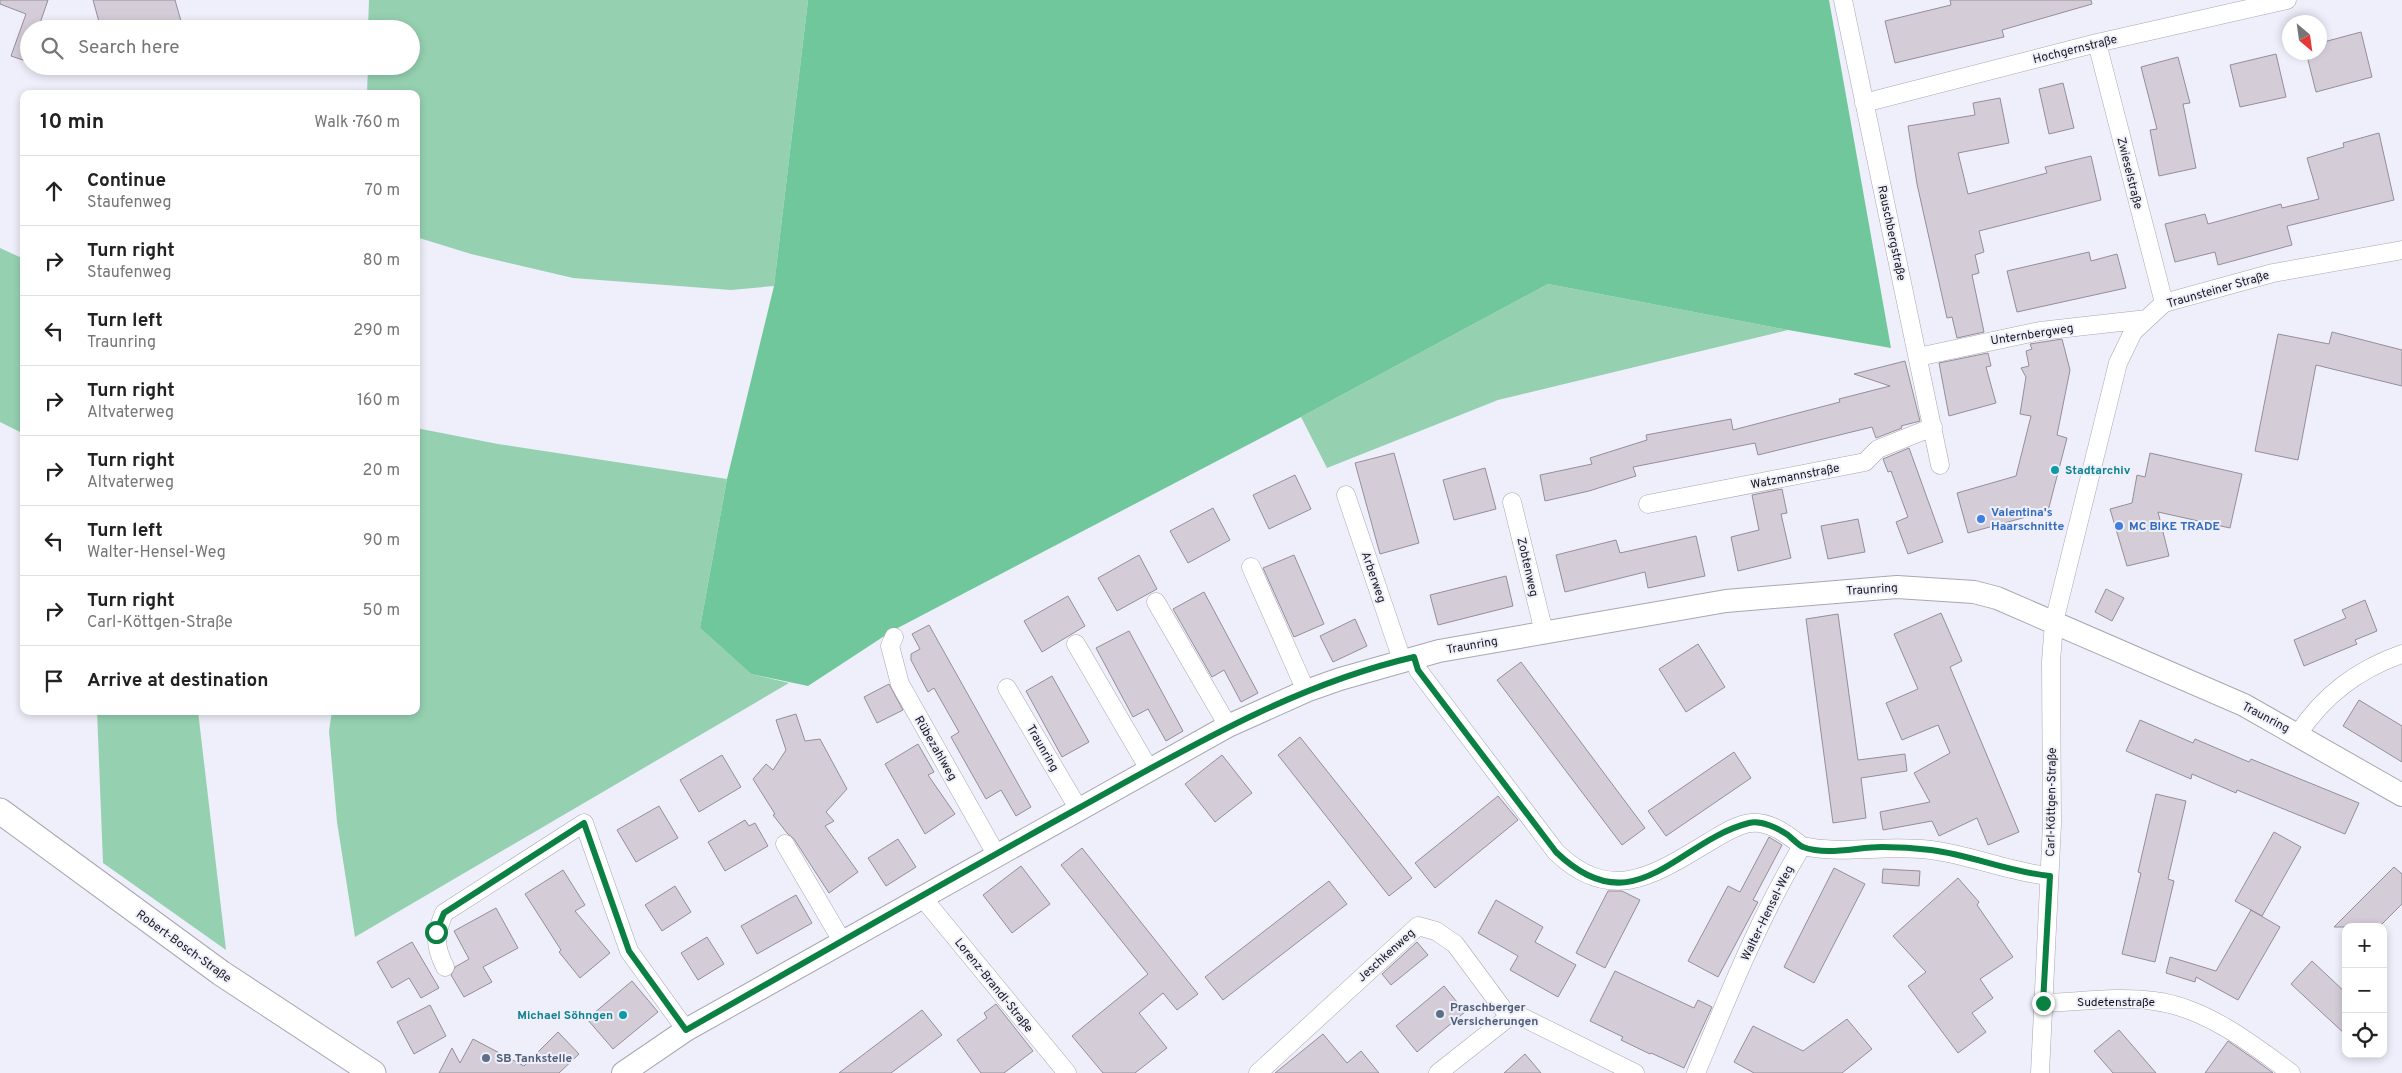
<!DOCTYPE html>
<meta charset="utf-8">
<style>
:root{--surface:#fff;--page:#f2f2f2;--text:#222;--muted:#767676;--line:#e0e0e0}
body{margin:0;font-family:Overpass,sans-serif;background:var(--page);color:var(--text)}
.controls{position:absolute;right:15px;bottom:15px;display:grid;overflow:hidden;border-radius:10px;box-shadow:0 2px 8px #0003}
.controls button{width:45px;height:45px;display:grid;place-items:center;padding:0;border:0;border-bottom:1px solid var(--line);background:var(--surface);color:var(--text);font:25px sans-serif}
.compass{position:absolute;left:2282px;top:15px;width:45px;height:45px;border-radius:50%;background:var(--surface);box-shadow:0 2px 8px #0003;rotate:151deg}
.stop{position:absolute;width:15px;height:15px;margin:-11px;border:4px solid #0b8043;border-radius:50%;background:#fff}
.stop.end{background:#0b8043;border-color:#fff;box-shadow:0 1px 5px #0008}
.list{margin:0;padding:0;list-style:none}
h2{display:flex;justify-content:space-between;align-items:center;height:65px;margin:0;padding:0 20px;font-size:21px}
h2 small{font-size:16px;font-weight:400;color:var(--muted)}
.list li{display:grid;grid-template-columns:32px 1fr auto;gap:15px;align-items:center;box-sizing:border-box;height:70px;padding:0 20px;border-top:1px solid var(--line)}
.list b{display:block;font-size:19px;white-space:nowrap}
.list p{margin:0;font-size:16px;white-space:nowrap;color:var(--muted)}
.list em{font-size:16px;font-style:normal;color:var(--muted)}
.icon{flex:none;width:28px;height:28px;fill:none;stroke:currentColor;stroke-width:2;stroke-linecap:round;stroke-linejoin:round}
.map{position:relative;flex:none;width:2402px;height:1073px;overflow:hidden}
.search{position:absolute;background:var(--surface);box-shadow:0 2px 8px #0003;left:20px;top:20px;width:400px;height:55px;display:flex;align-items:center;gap:12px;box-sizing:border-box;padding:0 18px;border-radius:28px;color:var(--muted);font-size:19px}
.panel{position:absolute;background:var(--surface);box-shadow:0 2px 8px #0003;left:20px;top:90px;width:400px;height:625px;border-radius:10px}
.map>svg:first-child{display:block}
</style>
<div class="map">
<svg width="2402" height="1073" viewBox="0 0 2402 1073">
<rect width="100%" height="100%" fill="#efeffb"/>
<!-- green -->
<path fill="#95d1b1" d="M369 0H808L774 286 731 290 573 278 471 254 416 237V94H367L368 66H411V29H368Z
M0 248 24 259V434L0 422Z
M1548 284 1788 330 1498 400 1327 468 1301 417Z
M416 428 498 444 727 479 700 628 751 674 789 683 355 937 337 822 329 731 332 711H416Z
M97 711H198L226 950 103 863Z"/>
<!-- forest -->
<path fill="#6fc79b" d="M808 0H1829L1891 348 1788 330 1548 284 1301 417 892 631 808 686 751 674 700 628 727 479 774 286Z"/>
<!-- building -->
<path fill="#d4cdd8" stroke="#958e98" d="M0 0H48L38 29H29V62L11 56 26 14 0 4Z
M93 0H175L181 21 154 29H101Z
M1950 0H2091L2092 4 2002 30 2004 37 1895 63 1885 21 1951 5Z
M2361 32 2372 77 2316 92 2306 52H2320V43Z
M2276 54 2286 97 2240 107 2230 65Z
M2178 57 2190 103 2183 104 2196 168 2159 176 2150 130 2157 129 2141 67Z
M2063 83 2074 128 2049 134 2039 89Z
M2000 98 2009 143 1958 153 1968 194 2047 173 2045 167 2091 156 2101 200 1979 231 1984 252 1975 255 1979 273 1972 275 1984 332 1957 338 1952 317 1947 318 1917 184 1908 126 1975 115 1973 103Z
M2379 133 2394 200 2287 226 2292 245 2218 265 2215 252 2175 262 2165 224 2205 214 2208 224 2281 204 2282 208 2319 199 2307 158 2344 147 2343 143Z
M2089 252 2091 261 2117 254 2126 288 2017 312 2007 271Z
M2332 332 2402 350V386L2316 365 2298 460 2255 451 2278 334 2329 344Z
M2062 339 2070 370 2057 435 2067 438 2048 511 1968 533 1957 493 2016 476 2031 416 2020 414 2026 377 2021 368 2029 366 2026 351 2032 349 2030 344Z
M1988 353 1991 366 1986 367 1996 403 1949 416 1939 363Z
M1905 361 1920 421 1901 426 1902 428 1876 438 1872 427 1758 455 1755 443 1633 467 1636 476 1589 491 1545 501 1540 475 1592 464 1590 458 1647 440 1646 435 1731 419 1733 430 1840 402 1839 399 1890 386 1854 374Z
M1909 448 1943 542 1908 554 1896 522 1908 517 1891 471 1888 472 1883 459Z
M1394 453 1419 543 1380 554 1355 463Z
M2150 453 2242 474 2230 528 2158 512 2169 556 2127 566 2110 509 2132 503 2137 475 2145 477Z
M1485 468 1496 509 1454 520 1443 480Z
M1295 475 1311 509 1269 529 1253 495Z
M1782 489 1787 513 1781 514 1791 558 1738 571 1731 537 1759 530 1752 495Z
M1213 508 1230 540 1188 563 1170 531Z
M1858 519 1865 552 1828 559 1821 526Z
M1696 536 1705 576 1648 588 1645 572 1565 592 1556 555 1616 540 1620 553Z
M1139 555 1157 589 1117 611 1098 578Z
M1294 555 1324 624 1294 637 1263 568Z
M1506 576 1513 606 1438 625 1430 595Z
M2106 589 2124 598 2112 621 2095 612Z
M1204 592 1258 693 1241 702 1224 670 1212 677 1173 609Z
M1068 596 1085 626 1042 652 1024 621Z
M2365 600 2377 631 2355 640 2357 644 2304 666 2294 640 2346 618 2342 610Z
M1941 613 1962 661 1950 667 2019 832 1988 845 1977 818 1939 836 1932 821 1883 830 1880 812 1930 802 1914 773 1950 753 1938 725 1902 740 1886 703 1918 689 1894 634Z
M1838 614 1858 760 1905 754 1907 771 1861 778 1866 818 1833 823 1806 619Z
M1355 619 1367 646 1333 662 1320 636Z
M929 625 1031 807 1016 816 1001 790 986 799 951 737 959 732 934 688 928 692 911 660V654L920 649 912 634Z
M1129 631 1183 731 1166 741 1148 709 1133 717 1096 648Z
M1698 644 1725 687 1686 712 1659 669Z
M1521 662 1645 828 1622 845 1497 680Z
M1052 676 1089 742 1062 757 1026 691Z
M889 684 903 710 877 723 864 697Z
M2359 700 2402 726V762L2343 726Z
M796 714 805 741 820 739 847 789 826 812 834 821 825 826 858 872 829 893 794 839 787 833 773 815 775 814 753 779 766 764 773 770 786 750 776 720Z
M2140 720 2193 743 2195 739 2249 762 2251 759 2359 803 2345 834 2237 790 2236 793 2192 774 2191 779 2126 751Z
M1300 737 1412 878 1389 896 1278 755Z
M918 744 934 772 928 775 955 814 925 834 885 764Z
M1734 752 1751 778 1666 836 1648 811Z
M722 755 741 787 699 812 680 780Z
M1222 755 1252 793 1215 822 1185 784Z
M2156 794 2186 801 2168 879 2174 881 2155 962 2122 954 2141 873 2138 872Z
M1498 796 1518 820 1435 888 1415 863Z
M659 806 678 838 636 862 617 830Z
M745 820 749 826 755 823 768 846 725 871 708 842Z
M2274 832 2301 847 2262 916 2235 901Z
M1769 837 1782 845 1753 900 1758 902 1718 977 1688 961 1728 886 1740 892Z
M898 839 916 867 886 886 868 858Z
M1082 848 1198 994 1177 1010 1163 993 1139 1013 1167 1048 1135 1073H1103L1072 1036 1148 974 1061 865Z
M1021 866 1050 904 1012 933 983 895Z
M2394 867 2402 874V904L2379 927H2334Z
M1834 868 1865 884 1814 983 1784 967Z
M1883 869 1920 871 1919 886 1882 883Z
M563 870 585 905 575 911 610 953 580 978 559 952 561 950 525 894Z
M1958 878 1979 902 1977 905 2013 957 1980 979 1993 998 1972 1013 1986 1032 1958 1053 1908 986 1926 972 1893 936Z
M1329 881 1347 904 1223 1000 1205 977Z
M675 886 691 912 662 931 645 905Z
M1608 891H1622L1640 900 1605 968 1576 953Z
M796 895 812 923 757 954 741 926Z
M1496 900 1543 927 1535 942 1576 965 1558 997 1510 970 1518 956 1478 933Z
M496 908 518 948 483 967 492 982 464 997 451 975 455 967 469 959 454 931Z
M2251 910 2280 927 2238 1000 2196 977 2195 982 2166 973 2170 957 2216 971Z
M707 937 724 964 698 980 681 953Z
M412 942 439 988 421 998 409 978 392 988 377 962Z
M1417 942 1428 955 1391 985 1382 974Z
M2312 961 2346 993V1035L2291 984Z
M1615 971 1694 1008 1698 1000 1712 1007 1684 1068 1651 1053 1650 1054 1621 1040 1623 1037 1590 1021Z
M632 981 658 1012 613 1049 587 1019Z
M1444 986 1465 1012 1417 1052 1396 1026Z
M996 1004 1033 1051 1004 1073H981L957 1040 987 1018 984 1013Z
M430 1005 446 1036 414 1054 397 1022Z
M922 1010 942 1035 891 1073H839Z
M1847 1019 1872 1049 1842 1073H1754L1734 1062 1753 1026 1803 1051Z
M2119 1030 2156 1073H2113L2094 1051Z
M558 1032 579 1054 559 1073H439L452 1048 460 1063 473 1039 524 1066Z
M1323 1034 1347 1063 1361 1051 1379 1073H1275Z
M2228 1041 2254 1059 2273 1073H2205Z
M1525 1054 1541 1073H1504Z"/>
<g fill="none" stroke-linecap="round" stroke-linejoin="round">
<!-- minor casing -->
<g stroke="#a8a7b2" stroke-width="19">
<path id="minor" d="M1843 0 1940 465
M2097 43 2164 303
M1864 103 2097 43 2287 0
M1918 357 2040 331 2147 319
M1346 495 1402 660
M1512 502 1544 632
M1648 504 1865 462 1878 449 1933 427
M1251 567 1306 691
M1156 602 1228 726
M894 637 890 646 900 684 996 854
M1076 644 1149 769
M1414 657 1418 670 1556 852C1611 905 1654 875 1709 842 1721 835 1737 824 1751 823 1770 821 1788 835 1802 846
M1007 688 1078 808
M2298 734C2324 695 2357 670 2402 654
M785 844 842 941
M922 897 1067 1073
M445 967C434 945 435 935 444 913L584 823 629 951 686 1030
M2043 1003C2079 1002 2118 996 2154 1001 2204 1007 2251 1043 2291 1073
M1258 1073 1418 926 1436 931 1455 944 1509 1017
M1438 1073 1509 1017H1522L1635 1073
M1696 1073C1728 996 1759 918 1802 846 1844 855 1888 844 1931 850 1971 855 2009 872 2049 876
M2040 1073 2052 824 2051 662 2054 622 2118 363 2133 332 2164 303 2273 273 2402 250"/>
</g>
<!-- tertiary casing -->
<g stroke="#a8a7b2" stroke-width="24">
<path id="tertiary" d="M623 1073 686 1030 1228 726 1306 691 1340 679 1439 651 1726 601 1897 587 1974 592 1997 598 2244 705 2402 795"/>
</g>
<!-- secondary casing -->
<g stroke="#a8a7b2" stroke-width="27">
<path id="secondary" d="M0 811 221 973 373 1073"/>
</g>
<!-- minor -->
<use href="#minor" stroke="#fff" stroke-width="18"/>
<!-- tertiary -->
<use href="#tertiary" stroke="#fff" stroke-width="22"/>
<!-- secondary -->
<use href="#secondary" stroke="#fff" stroke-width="25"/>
</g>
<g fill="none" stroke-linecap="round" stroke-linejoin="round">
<!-- route -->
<path stroke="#0b8043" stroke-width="6" d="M436 932 444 913 584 823 629 951 686 1030C816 956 946 881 1077 809 1186 749 1293 685 1414 657L1418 670 1556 852C1635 928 1677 841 1749 823 1761 820 1778 828 1788 835 1793 839 1797 844 1803 847 1827 856 1857 847 1882 847 1898 847 1915 848 1931 850 1971 855 2009 872 2050 876L2043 1003"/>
</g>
<!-- markers -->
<g fill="#0f9aa8" stroke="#efeffb" stroke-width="2">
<circle cx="2055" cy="470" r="5"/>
<circle cx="623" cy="1015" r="5"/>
</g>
<g fill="#3f7fe0" stroke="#efeffb" stroke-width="2">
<circle cx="1981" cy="519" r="5"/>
<circle cx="2119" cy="526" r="5"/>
</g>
<g fill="#5c6f8a" stroke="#efeffb" stroke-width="2">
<circle cx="1440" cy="1014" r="5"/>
<circle cx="486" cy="1058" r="5"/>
</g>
<g text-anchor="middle" stroke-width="4" stroke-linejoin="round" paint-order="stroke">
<!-- street labels -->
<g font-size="12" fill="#19181c" stroke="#efeffb">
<text transform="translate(2075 49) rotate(-14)" y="4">Hochgernstraße</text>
<text transform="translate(2130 173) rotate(76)" y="4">Zwieselstraße</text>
<text transform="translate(1892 233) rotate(78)" y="4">Rauschbergstraße</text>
<text transform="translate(2218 289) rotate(-16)" y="4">Traunsteiner Straße</text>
<text transform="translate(2032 334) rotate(-9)" y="4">Unternbergweg</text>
<text transform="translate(1795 476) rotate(-11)" y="4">Watzmannstraße</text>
<text transform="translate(1528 567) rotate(77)" y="4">Zobtenweg</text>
<text transform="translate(1374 577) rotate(71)" y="4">Arberweg</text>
<text transform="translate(1872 589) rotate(-4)" y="4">Traunring</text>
<text transform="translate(1472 645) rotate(-10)" y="4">Traunring</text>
<text transform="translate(2266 717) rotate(28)" y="4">Traunring</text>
<text transform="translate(936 748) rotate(60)" y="4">Rübezahlweg</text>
<text transform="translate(1043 748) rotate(60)" y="4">Traunring</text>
<text transform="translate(2051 802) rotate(-89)" y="4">Carl-Köttgen-Straße</text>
<text transform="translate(1767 913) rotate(-64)" y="4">Walter-Hensel-Weg</text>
<text transform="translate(184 946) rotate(36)" y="4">Robert-Bosch-Straße</text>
<text transform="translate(1386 955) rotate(-42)" y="4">Jeschkenweg</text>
<text transform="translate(994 985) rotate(51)" y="4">Lorenz-Brandl-Straße</text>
<text x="2116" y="1006">Sudetenstraße</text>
</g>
<!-- culture labels -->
<g font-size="12" font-weight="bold" fill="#0d838f" stroke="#efeffb" text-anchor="start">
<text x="2065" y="474">Stadtarchiv</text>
<text x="613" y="1019" text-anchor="end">Michael Söhngen</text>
</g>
<!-- shop labels -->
<g font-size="12" font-weight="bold" fill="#366cbe" stroke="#efeffb" text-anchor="start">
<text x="1991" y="516">Valentina's<tspan x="1991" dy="14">Haarschnitte</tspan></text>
<text x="2129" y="530">MC BIKE TRADE</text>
</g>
<!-- service labels -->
<g font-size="12" font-weight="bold" fill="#4e5e75" stroke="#efeffb" text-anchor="start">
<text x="1450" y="1011">Praschberger<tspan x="1450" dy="14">Versicherungen</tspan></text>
<text x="496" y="1062">SB Tankstelle</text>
</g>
</g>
</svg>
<div class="controls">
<button>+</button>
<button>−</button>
<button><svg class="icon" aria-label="locate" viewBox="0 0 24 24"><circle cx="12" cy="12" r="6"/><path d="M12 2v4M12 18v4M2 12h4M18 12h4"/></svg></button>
</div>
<svg class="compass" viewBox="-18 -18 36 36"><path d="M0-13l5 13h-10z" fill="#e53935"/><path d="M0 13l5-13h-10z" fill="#767676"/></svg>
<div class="stop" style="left:436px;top:932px"></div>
<div class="stop end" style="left:2043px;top:1003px"></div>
<div class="search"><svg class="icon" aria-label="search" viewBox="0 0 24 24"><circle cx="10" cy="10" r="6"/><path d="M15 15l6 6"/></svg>Search here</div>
<section class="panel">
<h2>10 min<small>Walk · 760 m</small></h2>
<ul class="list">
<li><svg class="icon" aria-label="ahead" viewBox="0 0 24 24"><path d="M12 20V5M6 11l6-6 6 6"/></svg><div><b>Continue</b><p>Staufenweg</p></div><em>70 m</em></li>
<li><svg class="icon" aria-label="right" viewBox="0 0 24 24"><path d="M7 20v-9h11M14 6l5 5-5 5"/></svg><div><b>Turn right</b><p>Staufenweg</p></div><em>80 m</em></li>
<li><svg class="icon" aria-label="left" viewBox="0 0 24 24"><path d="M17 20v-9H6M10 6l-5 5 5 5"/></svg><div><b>Turn left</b><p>Traunring</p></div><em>290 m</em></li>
<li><svg class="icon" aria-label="right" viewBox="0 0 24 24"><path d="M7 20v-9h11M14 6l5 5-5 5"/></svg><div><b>Turn right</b><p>Altvaterweg</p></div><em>160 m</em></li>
<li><svg class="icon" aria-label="right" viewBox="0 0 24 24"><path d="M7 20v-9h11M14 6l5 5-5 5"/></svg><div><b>Turn right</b><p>Altvaterweg</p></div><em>20 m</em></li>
<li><svg class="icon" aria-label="left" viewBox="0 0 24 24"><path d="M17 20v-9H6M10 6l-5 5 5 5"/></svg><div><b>Turn left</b><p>Walter-Hensel-Weg</p></div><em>90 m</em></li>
<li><svg class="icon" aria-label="right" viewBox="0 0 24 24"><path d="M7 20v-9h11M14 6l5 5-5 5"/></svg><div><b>Turn right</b><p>Carl-Köttgen-Straße</p></div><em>50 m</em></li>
<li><svg class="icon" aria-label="arrive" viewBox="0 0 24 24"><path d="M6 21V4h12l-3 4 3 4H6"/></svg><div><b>Arrive at destination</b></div></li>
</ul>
</section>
</div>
